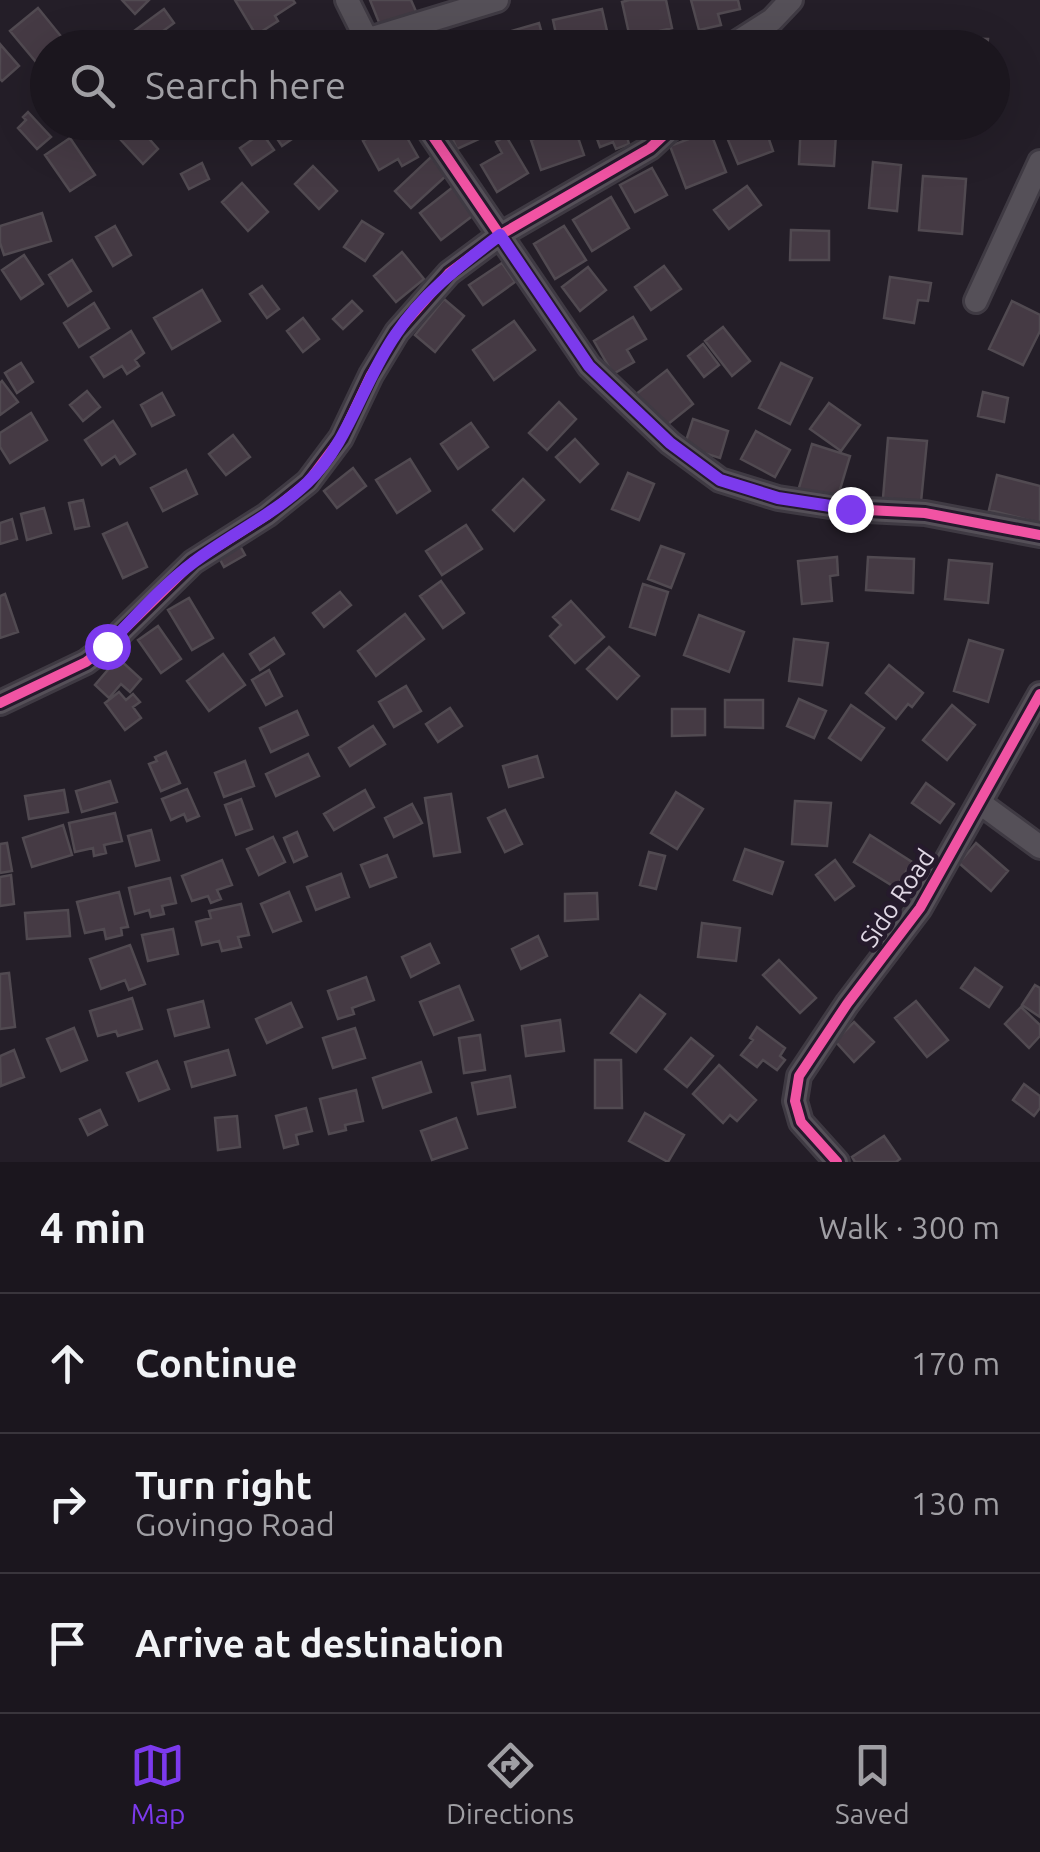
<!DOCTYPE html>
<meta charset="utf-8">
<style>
:root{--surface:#1b161e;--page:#28232b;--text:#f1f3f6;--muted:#a09fa4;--line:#39353c;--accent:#7c3aed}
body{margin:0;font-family:Ubuntu,sans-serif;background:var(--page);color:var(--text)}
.stop{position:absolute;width:30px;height:30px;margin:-22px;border:8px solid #7c3aed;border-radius:50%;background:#fff}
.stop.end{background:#7c3aed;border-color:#fff;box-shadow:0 2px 10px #0008}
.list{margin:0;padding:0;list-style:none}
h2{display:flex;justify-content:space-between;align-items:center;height:130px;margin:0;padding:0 40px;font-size:42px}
h2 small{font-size:32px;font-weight:400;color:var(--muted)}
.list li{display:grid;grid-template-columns:65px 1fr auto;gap:30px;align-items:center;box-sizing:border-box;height:140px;padding:0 40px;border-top:2px solid var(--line)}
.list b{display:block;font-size:38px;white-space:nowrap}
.list p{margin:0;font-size:32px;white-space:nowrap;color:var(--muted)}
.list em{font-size:32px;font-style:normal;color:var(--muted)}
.icon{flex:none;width:55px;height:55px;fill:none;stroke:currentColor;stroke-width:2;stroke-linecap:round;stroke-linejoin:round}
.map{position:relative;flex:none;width:1040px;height:1162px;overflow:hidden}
.search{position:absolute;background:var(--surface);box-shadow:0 10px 40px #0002;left:30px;right:30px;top:30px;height:110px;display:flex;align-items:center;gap:25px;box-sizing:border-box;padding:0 35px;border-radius:55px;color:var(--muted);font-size:38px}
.sheet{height:550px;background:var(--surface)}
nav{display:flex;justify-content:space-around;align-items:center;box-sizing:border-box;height:140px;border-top:2px solid var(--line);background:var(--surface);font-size:28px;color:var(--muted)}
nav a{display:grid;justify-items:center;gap:5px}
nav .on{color:var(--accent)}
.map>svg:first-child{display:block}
</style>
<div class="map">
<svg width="1040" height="1162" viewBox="0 0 1040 1162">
<rect width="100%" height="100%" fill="#241e28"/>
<!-- building -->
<path fill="#453a44" stroke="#514a51" stroke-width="2.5" d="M122 0H149L135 14Z
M235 0H293L295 3 275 16 278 21 256 35Z
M370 0H411L418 16 382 30Z
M629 0H666L672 28 630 38 622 2Z
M691 0H738L740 9 718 14 721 25 699 30Z
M38 8 64 40 54 48H48V53L36 62 10 31Z
M164 9 174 23 144 45 134 31Z
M602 9 610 44 593 48H559L553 20Z
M539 23 546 48H494L491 37Z
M488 35 490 48H461L459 41Z
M876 38H907V48H876Z
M951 38 988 39 987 48H950Z
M0 44 19 66 2 81 0 79Z
M28 112 51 137 37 149 18 128 26 120 23 117Z
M201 122H228L210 135Z
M278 122H304L308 128 282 146 270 128Z
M337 122H364L345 135Z
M394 122H398L418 157 402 166 398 159 379 170 363 141Z
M445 122H484L490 134 457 149Z
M591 122H643L646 131 627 137 629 144 616 149 613 142 600 147Z
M737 122H763L773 151 738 164 723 128Z
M801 122H847L846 133H836L834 166 799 164Z
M137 125 158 149 143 164 121 140Z
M574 126 584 155 541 170 531 140Z
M710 131 726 172 686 188 670 146Z
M262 133 274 150 252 165 240 148Z
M506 136 528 173 497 192 481 165 502 153 496 142Z
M70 138 95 175 70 191 45 155Z
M431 157 447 175 411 208 395 191Z
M873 162 901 165 897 211 869 208Z
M202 163 209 179 189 189 181 174Z
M313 166 337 191 319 209 295 184Z
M652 168 667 195 635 212 620 185Z
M923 176 966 179 962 234 919 230Z
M242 183 268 212 248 231 222 202Z
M747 186 761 205 729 229 714 210Z
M453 187 475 214 441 240 420 213Z
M611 197 629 228 592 251 573 220Z
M42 213 51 241 4 255 0 243V226Z
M362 221 383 234 365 261 344 247Z
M115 226 131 255 113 266 96 237Z
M564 226 586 260 555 279 534 244Z
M791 230 829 231V260H790Z
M402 252 424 279 396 302 374 276Z
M24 255 43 284 21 299 2 270Z
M72 260 91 291 68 306 49 275Z
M502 263 515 282 483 305 469 285Z
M664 266 681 289 651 310 635 287Z
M588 267 606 290 580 311 562 287Z
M890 277 931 283 928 301 918 300 914 323 884 318Z
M262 286 279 309 267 318 250 294Z
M202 290 220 321 172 349 154 318Z
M444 299 464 316 435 352 415 335Z
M352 301 362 311 343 329 333 319Z
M1012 301 1040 315V331L1023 365 989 349Z
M94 303 109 328 79 347 64 323Z
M633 317 646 339 627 350 634 362 613 374 594 341Z
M303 318 319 339 303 352 287 331Z
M514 321 535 350 494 380 473 350Z
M723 327 750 361 732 376 705 341Z
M131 331 144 353 135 360 139 366 127 374 122 366 104 377 91 357Z
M703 344 719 365 704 377 688 356Z
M21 363 33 382 17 393 5 373Z
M781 363 812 378 790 424 759 408Z
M667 370 693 404 662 429 635 395Z
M2 381 18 402 0 415V383Z
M87 391 100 407 83 421 70 405Z
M983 392 1008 398 1004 422 978 416Z
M162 393 174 415 152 426 141 405Z
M559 402 576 419 547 450 529 433Z
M829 403 860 425 841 451 810 429Z
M31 413 47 440 10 463 0 447V433Z
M693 419 728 431 720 458 684 447Z
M113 421 135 454 120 464 115 456 102 465 85 440Z
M471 423 488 447 458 469 441 444Z
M756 431 790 450 775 477 741 459Z
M233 435 250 457 226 475 209 454Z
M888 438 927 441 921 502 883 498Z
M575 439 598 464 580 482 556 457Z
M812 444 850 456 836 503 798 491Z
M410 459 430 491 397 513 376 480Z
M353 468 366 486 337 508 324 491Z
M186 470 197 494 163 511 151 488Z
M628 473 654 484 639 520 612 509Z
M997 475 1040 486V523L989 510Z
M523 479 544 500 514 531 493 510Z
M83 500 89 526 75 529 69 503Z
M44 508 51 533 27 540 21 514Z
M12 519 17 539 0 544V523Z
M127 523 147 567 123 578 103 534Z
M466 525 482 549 442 575 426 551Z
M238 542 245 555 224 567 217 554Z
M661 546 684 554 671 588 648 579Z
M837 557 838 575 830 576 832 601 802 604 798 561Z
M868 557 914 559 913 593 866 590Z
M949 560 992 564 988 603 945 599Z
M441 581 464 613 443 628 420 596Z
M643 584 668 592 655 635 630 627Z
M340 592 351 605 324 627 313 613Z
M5 594 18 632 0 638V596Z
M189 598 213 638 192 650 168 610Z
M571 601 604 637 575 663 550 636 561 625 553 617Z
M405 614 424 639 376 676 358 651Z
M699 615 744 632 729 672 684 655Z
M158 626 181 659 161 673 138 640Z
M274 638 284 654 260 670 250 654Z
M794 639 828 643 822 685 789 681Z
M969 640 1003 650 988 702 954 691Z
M609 647 639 676 617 699 587 669Z
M223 654 245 685 209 711 187 681Z
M118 658 141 679 130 692 121 684 109 698 95 685Z
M889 665 923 693 912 707 908 704 896 719 866 693Z
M269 670 282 696 266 705 252 680Z
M406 686 421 711 394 727 379 702Z
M119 692 126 700 133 694 140 702 133 707 141 718 125 730 105 703Z
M799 699 826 711 814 738 787 726Z
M725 700H763V728L725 727Z
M851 705 884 728 861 760 829 738Z
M952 705 975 725 947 760 923 740Z
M450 708 462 726 438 742 426 724Z
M672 709H705V735L672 736Z
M297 711 308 735 271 752 260 728Z
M373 726 385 744 350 766 339 748Z
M166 752 180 783 161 791 149 764 157 761 155 757Z
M308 754 319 776 276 796 266 774Z
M537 756 543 777 509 787 503 766Z
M245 761 254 786 224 797 215 773Z
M110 781 117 802 82 812 76 791Z
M926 783 954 804 940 823 912 803Z
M187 789 199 816 187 821 184 814 171 820 162 799Z
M64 790 68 812 29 819 25 796Z
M365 790 374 807 334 830 324 814Z
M676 792 703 809 677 849 651 833Z
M451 794 460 852 434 856 425 798Z
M241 799 252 829 236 835 225 805Z
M795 801 831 803 827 846 792 844Z
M412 804 422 823 394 837 385 818Z
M505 810 522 844 505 852 488 818Z
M115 813 122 841 104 845 106 853 94 856 93 848 75 852 69 823Z
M63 825 72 855 32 867 23 838Z
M151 830 159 860 136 866 128 836Z
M297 832 307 856 294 862 284 838Z
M870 835 912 862 896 888 854 862Z
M273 837 285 862 259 875 247 849Z
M7 843 12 871 0 873V844Z
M976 843 1008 871 991 891 959 863Z
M745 849 783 862 772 894 734 880Z
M649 852 665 856 656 889 640 885Z
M387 855 396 877 370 887 361 865Z
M222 860 232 885 217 890 221 899 211 903 208 896 192 901 182 876Z
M835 860 854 886 835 900 816 875Z
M341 874 349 897 316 910 307 887Z
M11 875 14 904 0 906V877Z
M170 878 176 903 162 906 164 914 151 917 149 910 135 914 129 888Z
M119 892 128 927 121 928 122 935 106 939 104 929 85 933 77 902Z
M289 892 301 921 273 932 261 904Z
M597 893 598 919 565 921V894Z
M241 904 249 935 238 937 241 947 222 951 219 941 202 945 196 922 211 918 209 911Z
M68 910 70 936 27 939 25 913Z
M702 923 740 928 736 961 698 957Z
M173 929 178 954 148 961 142 935Z
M538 936 547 956 521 969 512 949Z
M430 944 439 963 411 977 402 957Z
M130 945 145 984 129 990 125 980 101 989 90 959Z
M779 960 816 998 800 1013 763 975Z
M975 968 1002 987 989 1007 961 988Z
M9 973 15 1027 0 1029V974Z
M366 977 374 1000 352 1008 354 1014 338 1019 328 991Z
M1035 985 1040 988V1017L1022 1005Z
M459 986 473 1020 434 1035 420 1002Z
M640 995 665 1014 636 1052 611 1033Z
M132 998 142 1029 118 1036 116 1031 98 1036 90 1011Z
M203 1001 209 1027 175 1036 168 1010Z
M916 1001 948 1040 927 1057 895 1018Z
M291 1003 302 1027 267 1043 256 1019Z
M1021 1007 1040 1025V1036L1029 1048 1005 1024Z
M560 1020 564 1051 526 1056 522 1026Z
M854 1022 874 1042 854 1062 835 1041Z
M757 1027 785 1048 780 1056 785 1060 777 1070 763 1060 757 1067 741 1055 753 1040 750 1038Z
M74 1028 87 1060 61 1071 47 1039Z
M355 1028 365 1058 333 1068 323 1038Z
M480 1035 485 1070 464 1073 459 1038Z
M691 1038 713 1056 687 1087 665 1069Z
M14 1050 24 1077 1 1086 0 1056Z
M228 1050 235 1075 192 1087 185 1062Z
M595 1060H621L622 1108H595Z
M157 1061 169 1089 139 1101 127 1073Z
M421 1062 431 1092 383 1108 373 1078Z
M719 1065 756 1100 737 1121 730 1115 723 1123 693 1094Z
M510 1076 515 1107 478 1114 472 1083Z
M1024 1084 1040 1096V1108L1034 1116 1013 1100Z
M356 1090 363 1121 345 1125 346 1130 329 1134 320 1099Z
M306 1108 312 1131 296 1135 298 1144 284 1148 276 1116Z
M100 1110 107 1125 88 1135 80 1119Z
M645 1113 684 1135 668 1162 629 1141Z
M237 1116 240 1147 218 1150 215 1118Z
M456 1118 467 1148 432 1160 421 1131Z
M884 1136 900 1159 896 1162H855L852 1157Z"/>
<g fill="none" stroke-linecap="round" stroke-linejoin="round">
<!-- minor casing -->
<g stroke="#3f3a43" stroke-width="28">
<path id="minor" d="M347 0 371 48
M366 40 497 0
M728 48 772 20 791 0
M423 122 589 366 670 443 720 480 778 498 849 509 925 513 1040 535
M976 301 1040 162
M0 703 86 662 107 646 193 562 267 515 308 482 341 438 371 375 397 332 449 273 500 235 650 148 678 122
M980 803 1040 847
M837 1162 801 1122 795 1101 799 1076 847 1004 920 908 1040 694"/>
</g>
<!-- minor -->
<use href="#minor" stroke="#555058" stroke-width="22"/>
<!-- cycleway casing -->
<g stroke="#251a2c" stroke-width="16">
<path id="cycleway" d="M423 122 589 366 670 443 720 480 778 498 849 509 925 513 1040 535
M0 703 86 662 107 646 193 562 267 515 308 482 341 438 371 375 397 332 449 273 500 235 650 148 678 122
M837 1162 801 1122 795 1101 799 1076 847 1004 920 908 1040 694"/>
</g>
<!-- cycleway -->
<use href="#cycleway" stroke="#f153a3" stroke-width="10"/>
</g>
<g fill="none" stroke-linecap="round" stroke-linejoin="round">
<!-- route -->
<path stroke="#7c3aed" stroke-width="12" d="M107 646C134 618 163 585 194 562 231 534 273 515 307 483 349 443 363 381 396 334 423 293 462 264 500 235L589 366 670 443 720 480 778 498 850 509"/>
</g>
<g text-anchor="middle" stroke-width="9" stroke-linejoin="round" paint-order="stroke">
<!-- street labels -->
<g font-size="25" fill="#e0d8e5" stroke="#251a2c">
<text transform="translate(897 898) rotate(-56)" y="9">Sido Road</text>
</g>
</g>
</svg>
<div class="stop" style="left:107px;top:646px"></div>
<div class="stop end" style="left:850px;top:509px"></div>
<div class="search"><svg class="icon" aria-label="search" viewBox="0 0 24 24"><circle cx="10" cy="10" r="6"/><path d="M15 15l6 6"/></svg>Search here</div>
</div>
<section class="sheet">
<h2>4 min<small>Walk · 300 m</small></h2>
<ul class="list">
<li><svg class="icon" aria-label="ahead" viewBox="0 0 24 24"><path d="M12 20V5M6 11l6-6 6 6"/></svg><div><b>Continue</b></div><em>170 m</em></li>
<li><svg class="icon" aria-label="right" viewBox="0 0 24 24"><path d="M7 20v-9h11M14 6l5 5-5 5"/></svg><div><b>Turn right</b><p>Govingo Road</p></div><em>130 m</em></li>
<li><svg class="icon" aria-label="arrive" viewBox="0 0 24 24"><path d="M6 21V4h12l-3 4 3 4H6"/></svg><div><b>Arrive at destination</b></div></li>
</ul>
</section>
<nav>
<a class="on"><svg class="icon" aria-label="map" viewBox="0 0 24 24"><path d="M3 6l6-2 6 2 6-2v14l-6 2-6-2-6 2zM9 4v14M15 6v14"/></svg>Map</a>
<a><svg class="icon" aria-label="directions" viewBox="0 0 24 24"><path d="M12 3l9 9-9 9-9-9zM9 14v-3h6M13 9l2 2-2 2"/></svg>Directions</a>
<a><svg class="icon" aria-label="saved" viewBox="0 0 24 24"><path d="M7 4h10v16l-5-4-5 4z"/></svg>Saved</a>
</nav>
